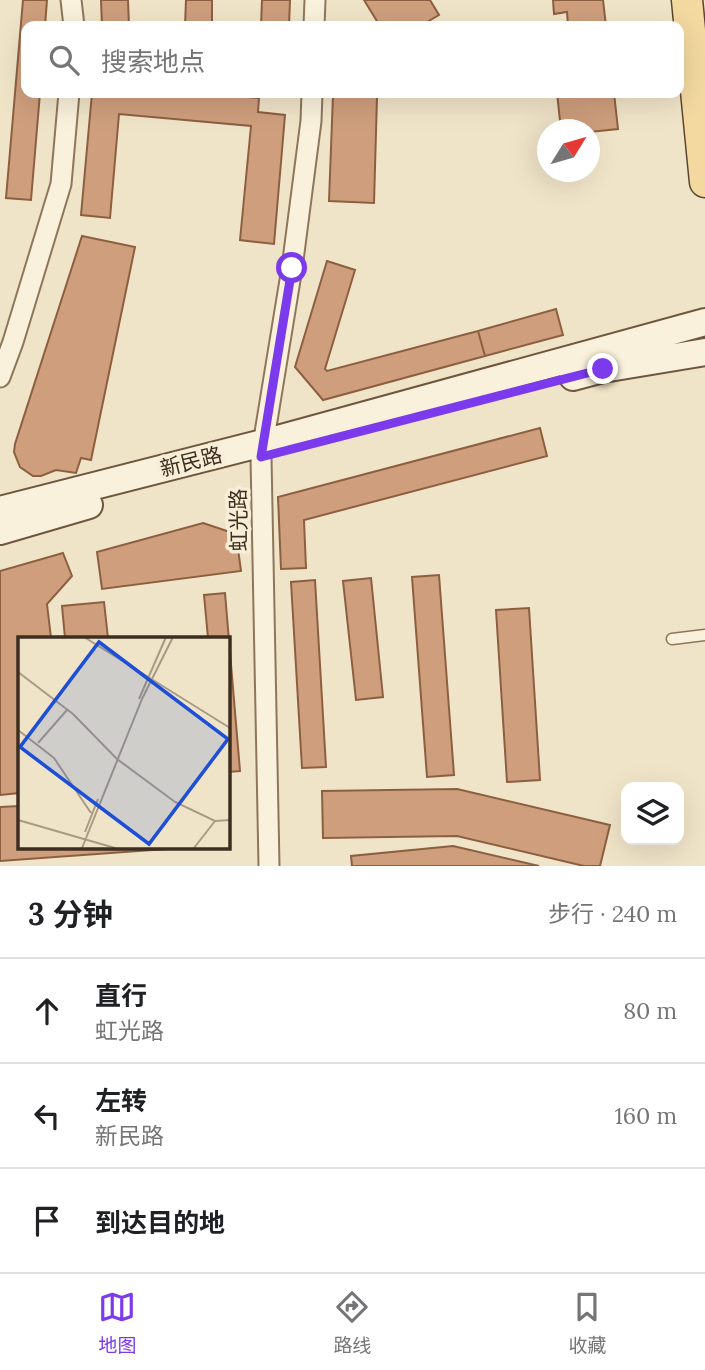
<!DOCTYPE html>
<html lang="zh">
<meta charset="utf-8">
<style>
:root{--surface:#fff;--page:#f2f2f2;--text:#202124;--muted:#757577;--line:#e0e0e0;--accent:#7c3aed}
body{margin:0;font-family:Lora,"Noto Sans SC",serif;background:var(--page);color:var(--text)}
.controls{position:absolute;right:21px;bottom:21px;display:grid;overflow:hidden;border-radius:14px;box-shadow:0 7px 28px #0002}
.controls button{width:63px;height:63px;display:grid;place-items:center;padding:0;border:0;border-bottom:2px solid var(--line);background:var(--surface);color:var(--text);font:35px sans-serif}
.compass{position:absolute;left:537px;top:119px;width:63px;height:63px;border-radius:50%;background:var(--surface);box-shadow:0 7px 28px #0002;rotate:53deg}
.stop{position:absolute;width:21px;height:21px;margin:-16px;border:5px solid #7c3aed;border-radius:50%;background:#fff}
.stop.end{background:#7c3aed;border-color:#fff;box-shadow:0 2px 7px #0008}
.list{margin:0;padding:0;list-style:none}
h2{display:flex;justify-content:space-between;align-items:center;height:91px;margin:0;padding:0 28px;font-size:30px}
h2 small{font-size:23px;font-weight:400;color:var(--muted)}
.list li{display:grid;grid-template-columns:46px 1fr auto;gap:21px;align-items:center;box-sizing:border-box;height:105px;padding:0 28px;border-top:2px solid var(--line)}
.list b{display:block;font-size:26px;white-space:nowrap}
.list p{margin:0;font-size:23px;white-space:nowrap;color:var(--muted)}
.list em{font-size:23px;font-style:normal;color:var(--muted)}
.icon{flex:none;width:38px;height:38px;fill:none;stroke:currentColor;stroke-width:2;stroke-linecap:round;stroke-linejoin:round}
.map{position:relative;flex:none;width:705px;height:866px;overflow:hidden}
.search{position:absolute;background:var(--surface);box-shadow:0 7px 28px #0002;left:21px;right:21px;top:21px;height:77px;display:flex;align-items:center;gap:18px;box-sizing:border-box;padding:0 24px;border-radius:14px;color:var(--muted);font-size:26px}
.sheet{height:406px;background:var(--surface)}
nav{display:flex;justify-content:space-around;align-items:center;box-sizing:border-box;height:98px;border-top:2px solid var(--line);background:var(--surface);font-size:19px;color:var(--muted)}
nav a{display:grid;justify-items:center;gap:4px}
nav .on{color:var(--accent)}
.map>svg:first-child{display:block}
</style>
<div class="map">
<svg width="705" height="866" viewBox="0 0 705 866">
<rect width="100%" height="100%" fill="#f0e4c8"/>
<!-- building -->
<path fill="#cf9f7d" stroke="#8d5f41" stroke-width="2" d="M23 0H47L45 26H26V93H40L31 200 6 198Z
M101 0H128L129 26H102Z
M186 0H212V26H185Z
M262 0H290L289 26H261Z
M364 0H430L439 15 420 26H380Z
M553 0H603L606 26H568L567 12 554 14Z
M92 93 120 95V93H204L259 98 258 112 285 115 274 244 240 240 251 126 119 114 110 218 81 215Z
M557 93H614L618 129 590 132V130H561Z
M333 95 377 97 374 203 329 201Z
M82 236 135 247 91 460 81 458 76 473 56 470 41 476H33L20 467 14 452 15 444Z
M327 261 355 270 325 369 327 371 478 331 485 356 323 400 295 367Z
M556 309 563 335 485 356 478 331Z
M540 428 547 456 304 520 306 568 281 569 278 497Z
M203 523 236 534 241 571 102 589 97 552Z
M63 553 72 576 47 604 51 638H19V793L0 795V571Z
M439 575 454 775 427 777 412 577Z
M371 578 383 697 356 700 343 581Z
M315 580 326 767 302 768 291 582Z
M225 593 240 771 228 772V638H208L204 595Z
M104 602 108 638H65L62 606Z
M529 608 540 780 507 782 496 610Z
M457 789 610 825 600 866H584L457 836 323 838 322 791Z
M19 806V847H194L0 861V807Z
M453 846 539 866H352L351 856Z"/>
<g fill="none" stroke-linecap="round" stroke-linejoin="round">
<!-- lane casing -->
<g stroke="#8d765c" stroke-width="13">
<path id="lane" d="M672 639 705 635"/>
</g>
<!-- street casing -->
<g stroke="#8d765c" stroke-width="23">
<path id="street" d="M71 0 74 26
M314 26 315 0
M0 377 13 342 61 184 69 93
M269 866 261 457 292 268 311 121 312 93"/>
</g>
<!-- secondary casing -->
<g stroke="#6f573f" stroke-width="30">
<path id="secondary" d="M573 377 603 369 705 352
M0 510 263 443 705 322
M0 531 89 505"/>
</g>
<!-- primary casing -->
<g stroke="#5b4430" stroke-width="33">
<path id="primary" d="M687 0 705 182"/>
</g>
<!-- lane -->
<use href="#lane" stroke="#faf1dc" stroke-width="10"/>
<!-- street -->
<use href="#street" stroke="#faf1dc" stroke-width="19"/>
<!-- secondary -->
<use href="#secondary" stroke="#faf1dc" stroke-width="26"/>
<!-- primary -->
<use href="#primary" stroke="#f3d9a0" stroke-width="30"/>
</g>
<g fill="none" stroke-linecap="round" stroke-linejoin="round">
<!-- route -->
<path stroke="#7c3aed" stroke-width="9" d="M292 268 261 457 603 369"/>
</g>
<g text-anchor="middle" stroke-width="7" stroke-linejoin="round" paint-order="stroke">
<!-- street labels -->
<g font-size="21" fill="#3d2e20" stroke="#f7eed8">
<text transform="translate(191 462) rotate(-14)" y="7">新民路</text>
<text transform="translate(239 520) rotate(-91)" y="7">虹光路</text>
</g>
</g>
<!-- overview -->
<g transform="translate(18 637)">
<rect width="212" height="212" fill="#f0e4c8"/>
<path fill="none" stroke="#a89b85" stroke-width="2" d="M66 0 212 91M0 35 55 77 99 122 157 165 197 184 212 183M121 62 148 0M0 93 36 121 73 176M20 106 49 73M0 183 97 211M67 195 80 162M64 211 124 62 155 0M176 211 197 184"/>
<path fill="#1d4ed8" fill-opacity="0.15" stroke="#1d4ed8" stroke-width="3.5" d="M81 5 210 102 131 207 2 110Z"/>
<rect width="212" height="212" fill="none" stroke="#3d2e20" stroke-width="3.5"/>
</g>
</svg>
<div class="controls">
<button><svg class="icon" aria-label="layers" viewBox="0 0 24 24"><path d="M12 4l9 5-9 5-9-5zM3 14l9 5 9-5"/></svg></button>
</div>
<svg class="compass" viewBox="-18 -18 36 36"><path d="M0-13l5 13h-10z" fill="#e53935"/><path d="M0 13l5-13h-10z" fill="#757577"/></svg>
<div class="stop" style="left:292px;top:268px"></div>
<div class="stop end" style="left:603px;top:369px"></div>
<div class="search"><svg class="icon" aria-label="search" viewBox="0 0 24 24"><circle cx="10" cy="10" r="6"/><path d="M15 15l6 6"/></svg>搜索地点</div>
</div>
<section class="sheet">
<h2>3 分钟<small>步行 · 240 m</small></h2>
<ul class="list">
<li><svg class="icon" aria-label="ahead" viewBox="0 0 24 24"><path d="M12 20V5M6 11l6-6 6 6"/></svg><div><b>直行</b><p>虹光路</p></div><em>80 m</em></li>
<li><svg class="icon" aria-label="left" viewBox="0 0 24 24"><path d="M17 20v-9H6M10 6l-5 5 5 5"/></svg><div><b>左转</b><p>新民路</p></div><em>160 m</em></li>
<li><svg class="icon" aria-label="arrive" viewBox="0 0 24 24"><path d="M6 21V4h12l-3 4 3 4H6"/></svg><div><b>到达目的地</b></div></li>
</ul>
</section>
<nav>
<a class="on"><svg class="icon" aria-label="map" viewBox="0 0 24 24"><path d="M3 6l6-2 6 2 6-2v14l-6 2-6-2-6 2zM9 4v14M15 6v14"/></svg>地图</a>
<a><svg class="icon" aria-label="directions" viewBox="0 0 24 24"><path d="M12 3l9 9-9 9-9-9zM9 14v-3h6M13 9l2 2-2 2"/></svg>路线</a>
<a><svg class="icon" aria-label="saved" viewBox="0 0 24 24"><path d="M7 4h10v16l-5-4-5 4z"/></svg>收藏</a>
</nav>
